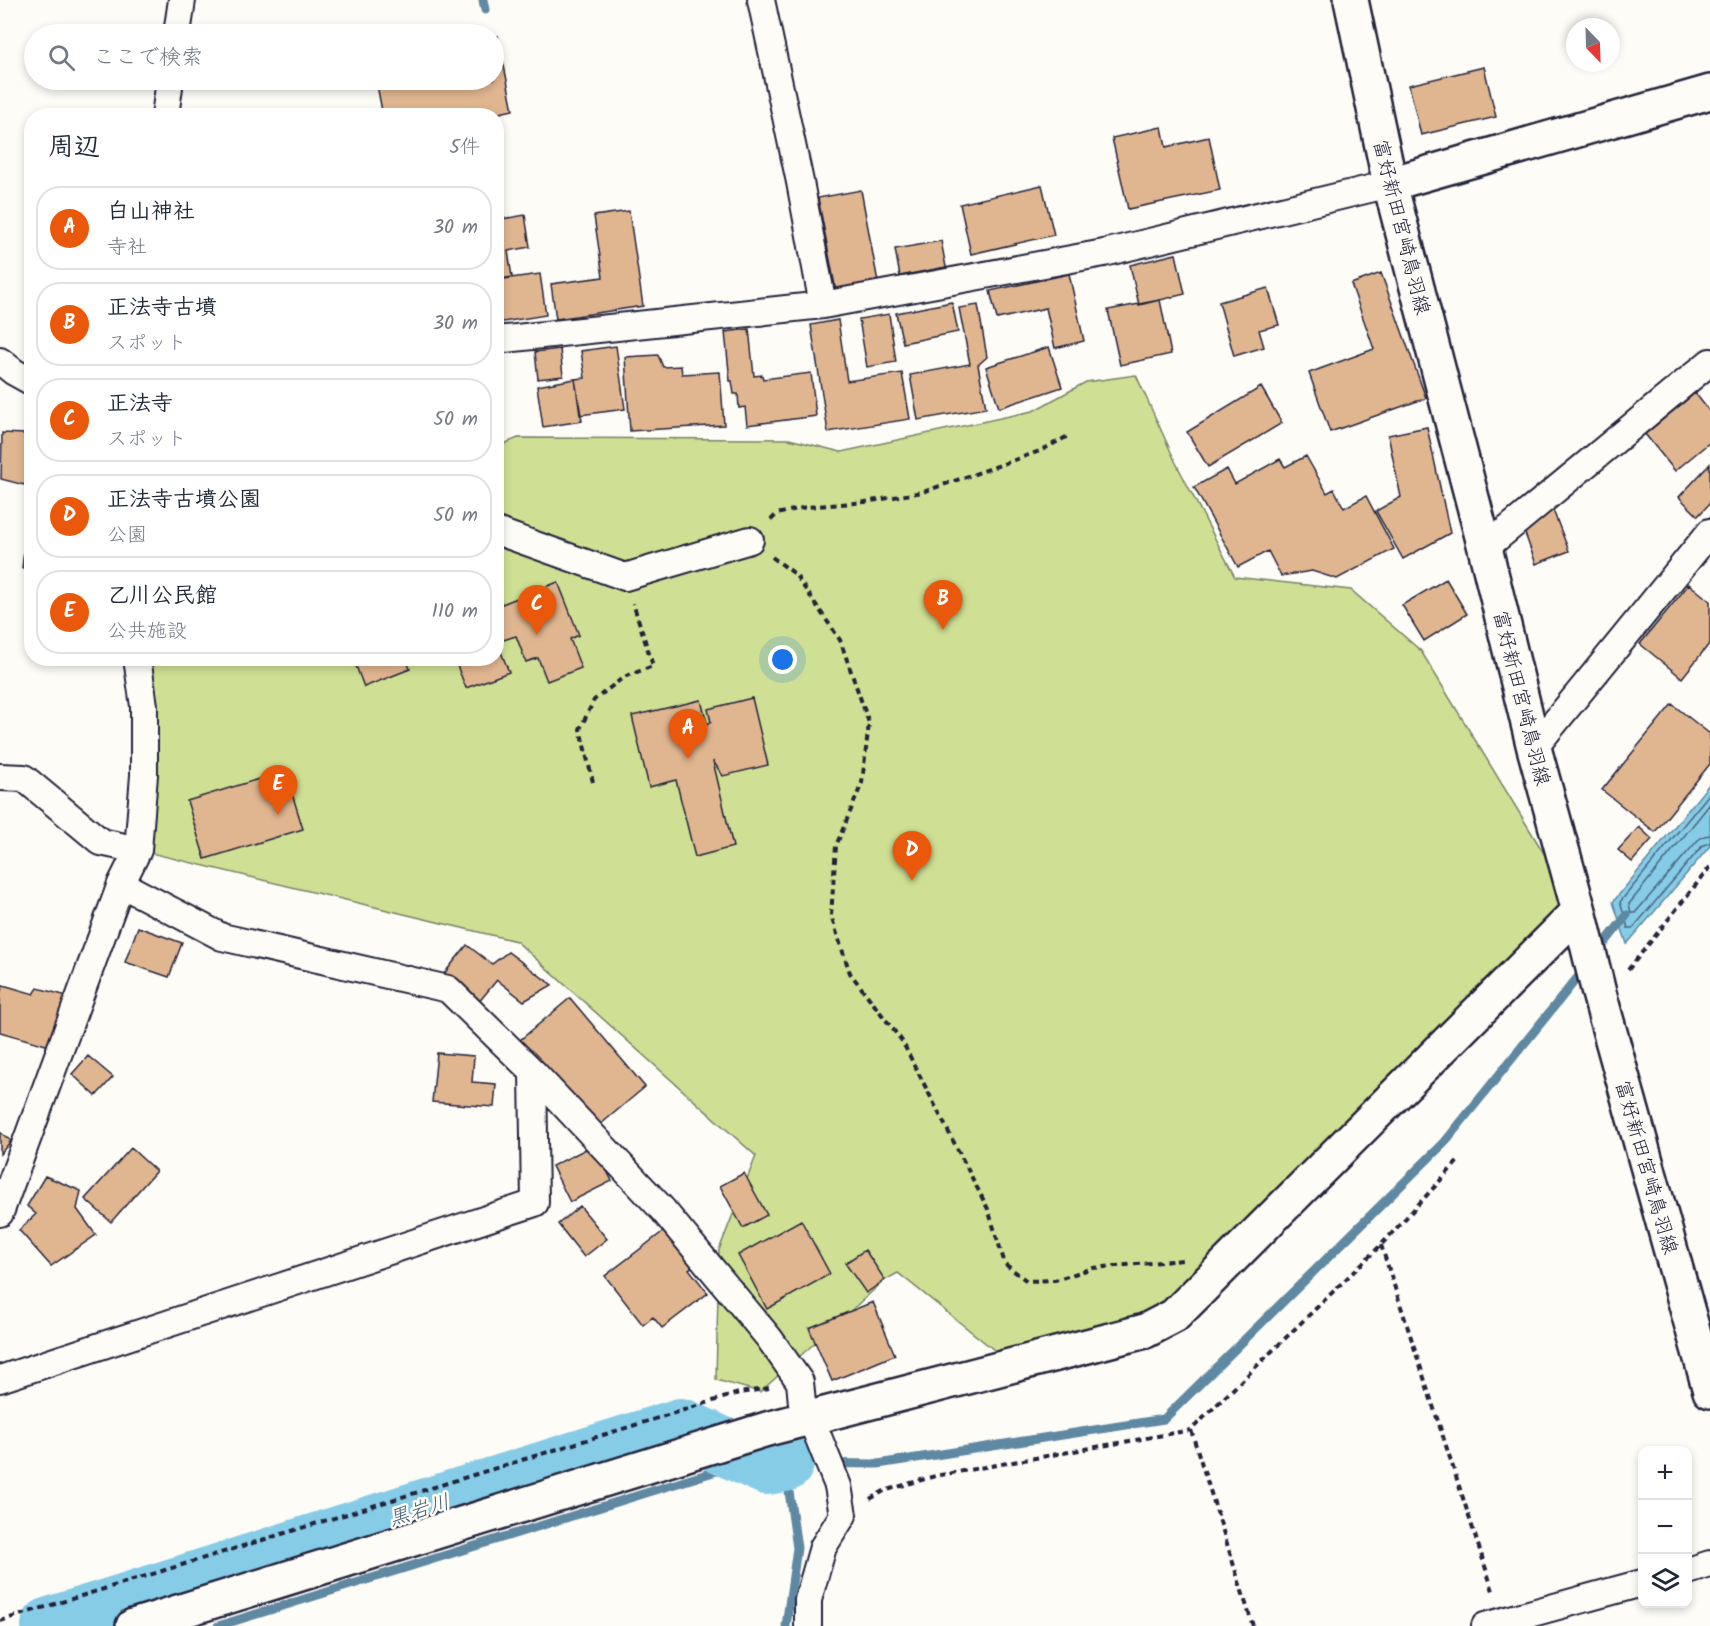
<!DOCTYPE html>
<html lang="ja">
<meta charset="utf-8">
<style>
:root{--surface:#fff;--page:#f6f6f7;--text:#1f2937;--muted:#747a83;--line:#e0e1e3;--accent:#ea580c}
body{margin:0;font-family:Kalam,"Klee One",sans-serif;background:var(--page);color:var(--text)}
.controls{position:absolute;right:18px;bottom:18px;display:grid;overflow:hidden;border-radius:12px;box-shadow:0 3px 9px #0003}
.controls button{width:54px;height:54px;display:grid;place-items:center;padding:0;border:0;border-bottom:2px solid var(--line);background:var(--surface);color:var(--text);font:30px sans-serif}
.compass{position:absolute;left:1566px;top:18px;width:54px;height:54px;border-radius:50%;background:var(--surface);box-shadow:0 3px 9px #0003;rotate:157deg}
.you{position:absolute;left:783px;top:660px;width:21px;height:21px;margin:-15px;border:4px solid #fff;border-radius:50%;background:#1a73e8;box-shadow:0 0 0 9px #1a73e833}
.badge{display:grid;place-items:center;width:39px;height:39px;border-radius:50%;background:var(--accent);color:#fff;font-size:20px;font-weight:700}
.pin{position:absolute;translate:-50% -50px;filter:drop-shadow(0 2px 3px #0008)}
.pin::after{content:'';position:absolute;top:32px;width:21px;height:18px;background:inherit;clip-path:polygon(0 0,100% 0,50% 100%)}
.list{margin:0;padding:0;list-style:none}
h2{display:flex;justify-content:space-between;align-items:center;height:78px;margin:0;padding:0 24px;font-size:26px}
h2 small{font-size:20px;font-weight:400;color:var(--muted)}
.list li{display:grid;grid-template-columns:39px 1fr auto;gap:18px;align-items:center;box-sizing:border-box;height:84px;margin:0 12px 12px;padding:0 12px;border:2px solid var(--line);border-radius:24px}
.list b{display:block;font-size:22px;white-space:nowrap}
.list p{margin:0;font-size:20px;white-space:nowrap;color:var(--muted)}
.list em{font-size:20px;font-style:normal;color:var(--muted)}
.icon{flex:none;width:33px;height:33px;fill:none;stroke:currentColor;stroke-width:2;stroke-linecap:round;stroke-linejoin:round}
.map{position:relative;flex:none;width:1710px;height:1626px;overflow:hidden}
.search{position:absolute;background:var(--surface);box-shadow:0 3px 9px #0003;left:24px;top:24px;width:480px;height:66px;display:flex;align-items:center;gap:15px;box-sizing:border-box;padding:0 21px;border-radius:33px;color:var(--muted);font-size:22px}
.panel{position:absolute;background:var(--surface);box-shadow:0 3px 9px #0003;left:24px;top:108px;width:480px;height:558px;border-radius:24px}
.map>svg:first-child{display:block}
</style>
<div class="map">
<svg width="1710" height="1626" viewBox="0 0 1710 1626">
<rect width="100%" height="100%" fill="#fdfcf7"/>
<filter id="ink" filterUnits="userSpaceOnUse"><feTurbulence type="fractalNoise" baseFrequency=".0167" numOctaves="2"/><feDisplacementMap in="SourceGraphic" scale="12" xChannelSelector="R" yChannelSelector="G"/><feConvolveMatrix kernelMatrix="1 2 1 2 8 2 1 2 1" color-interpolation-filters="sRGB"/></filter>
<g filter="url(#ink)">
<!-- green -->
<path fill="#cfe094" stroke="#788168" stroke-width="1.5" d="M1136 375 1176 463 1235 577 1351 590 1421 651 1579 911 1174 1316 1014 1366 898 1273 885 1280 760 1392 716 1380 719 1250 756 1156 516 941 138 850 137 659 496 658 497 447 518 438 789 439 841 452 1033 411 1086 382Z"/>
<!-- water -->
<path fill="#86cce7" stroke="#5e88a2" stroke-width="1.5" d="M1710 783V846L1627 944 1613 902Z"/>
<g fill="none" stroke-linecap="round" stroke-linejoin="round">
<!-- shore -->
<path stroke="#4a6680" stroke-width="1.5" d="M1710 793 1620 902 1628 928H1633L1703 845 1710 843
M1710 804 1629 904 1631 913H1635L1698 840 1704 836 1710 835"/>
<!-- stream -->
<path stroke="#5e88a2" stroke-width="9" d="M483 0 485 10
M1596 954 1627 915
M218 1626 752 1460
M786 1626 797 1548 785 1463 878 1464 1164 1419 1444 1143 1586 967"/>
<!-- river -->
<path stroke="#86cce7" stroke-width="58" d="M50 1626 681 1427 767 1466 785 1463"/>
</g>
<!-- building -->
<path fill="#e0b690" stroke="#22223b" stroke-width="1.5" d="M498 36 513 110 487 116H383L376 80H494V37Z
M1484 67 1496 117 1421 135 1409 85Z
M1162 127 1166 147 1209 137 1220 190 1128 209 1112 138Z
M1042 185 1054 235 971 254 960 204Z
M861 190 878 282 836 291 818 198Z
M629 211 643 306 556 319 551 284 603 277 594 216Z
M525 215 530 247 508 251 512 277 496 280V220Z
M941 241 946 267 900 276 895 249Z
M1176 254 1185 294 1139 305 1130 265Z
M1381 273 1426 398 1330 432 1309 373 1374 349 1351 284Z
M540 274 546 315 496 323V280Z
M1069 274 1084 341 1055 348 1046 308 997 319 990 291Z
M1268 288 1279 325 1259 330 1264 347 1234 356 1219 302Z
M1160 300 1171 354 1120 365 1108 310Z
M952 302 958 332 903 343 896 313Z
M978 305 987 357 978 365 986 408 918 420 910 375 970 364 959 308Z
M889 314 896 362 867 367 859 319Z
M838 320 847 381 902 373 910 419 828 432 811 325Z
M749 329 754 376 762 375 763 379 811 373 816 416 747 425 745 407 739 408 738 394H734L732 381H730L725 332Z
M616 346 625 409 580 415 575 379 585 378 581 351Z
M1049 347 1062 387 999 408 986 367Z
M560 349 563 376 538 379 535 352Z
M658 355 663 367 681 366 682 374 720 372 724 425 630 431 625 357Z
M575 379 582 421 543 427 537 386Z
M1261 387 1282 423 1208 467 1187 432Z
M1695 393 1710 412V442L1675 471 1645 434Z
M1427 427 1450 533 1403 559 1376 511 1401 497 1388 435Z
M27 429H32V473L24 485 1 479 2 433 26 434Z
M1306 456 1327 493 1334 489 1344 508 1366 496 1394 549 1337 579 1312 571 1281 576 1268 551 1238 567 1194 487 1227 469 1235 484 1280 459 1285 467Z
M1710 464V503L1698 516 1679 497Z
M1551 505 1569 551 1536 564 1523 528Z
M28 517H32V568H22Z
M1446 579 1467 614 1424 641 1402 605Z
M558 582 579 635 570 639 581 668 547 681 538 658 526 662 516 636 497 642 509 672 466 688 454 658H496V590L502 604Z
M1689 584 1710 601V643L1682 678 1640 644Z
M353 658H406L410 669 364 687Z
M752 698 768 765 723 776 713 761 733 847 695 857 676 780 649 787 632 716 701 700 707 724 711 722 708 709Z
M1672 704 1710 734V764L1655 832 1602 790Z
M285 771 303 829 205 859 187 801Z
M1639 827 1652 839 1632 862 1618 850Z
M138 927 182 943 169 977 125 962Z
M467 945 492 964 508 952 552 985 524 1001 497 980 478 1003 443 975Z
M3 985 34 994 38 988 67 996 53 1047 0 1032V994Z
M570 998 645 1087 595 1129 520 1040Z
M437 1053 474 1056 472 1082 496 1084 494 1107 432 1102Z
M88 1056 113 1077 96 1096 72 1074Z
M0 1132 11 1141 0 1154Z
M594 1145 612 1181 570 1202 552 1166Z
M131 1148 156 1171 111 1222 85 1199Z
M744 1173 767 1215 743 1228 720 1186Z
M45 1176 81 1191 77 1209 96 1235 51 1266 19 1230 36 1214 27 1206Z
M580 1206 607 1239 584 1257 558 1224Z
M801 1220 830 1274 767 1309 738 1255Z
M669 1227 697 1263 689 1269 708 1293 662 1328 653 1317 643 1325 605 1276Z
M865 1250 885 1280 866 1293 845 1263Z
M873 1302 895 1355 832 1381 809 1328Z"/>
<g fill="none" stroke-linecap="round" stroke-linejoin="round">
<!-- street casing -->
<g stroke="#22223b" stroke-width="30">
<path id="street" d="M761 0 800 182 823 305
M177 34 182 0
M165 116 170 80
M496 340 823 305 1104 253 1390 184
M0 361 14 372 32 382
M496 531 625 577 750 540
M1485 548 1710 362
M1534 748 1710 532
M0 777 24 778 101 842 138 850
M121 884 222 937 448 989 533 1072 663 1210 769 1338 800 1382 802 1403 811 1419 838 1486 843 1515 823 1547 808 1600V1626
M0 1213 121 884 138 850 144 775V706L137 658
M0 1379 535 1203 533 1072
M1688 1571 1710 1564
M1485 1626 1642 1583"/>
</g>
<!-- secondary casing -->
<g stroke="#22223b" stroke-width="38">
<path id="secondary" d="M1351 0 1390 184 1485 548 1534 748 1579 911 1599 993 1710 1391
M1390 184 1710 92
M133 1626 767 1429 1145 1331 1174 1316 1579 911"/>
</g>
<!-- path -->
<path stroke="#22223b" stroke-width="4" stroke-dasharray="6 4.5" stroke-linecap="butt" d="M771 520 777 514 806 507 865 502 923 492 1040 451 1070 435
M772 557 795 574 840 640 869 723 862 783 836 846 831 916 850 973 902 1041 988 1209 1005 1264 1027 1281 1055 1280 1093 1268 1183 1260
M593 782 580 729 594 700 624 677 653 666 633 603
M1628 970 1710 867
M1381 1245 1494 1594
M870 1499 884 1491 935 1476 1191 1430
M0 1621 739 1393 769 1388
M1253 1626 1191 1430 1381 1245 1460 1159"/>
<!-- street -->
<use href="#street" stroke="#fdfcf7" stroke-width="26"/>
<!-- secondary -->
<use href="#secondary" stroke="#fdfcf7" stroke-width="33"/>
</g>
</g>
<g text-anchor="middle" stroke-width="5" stroke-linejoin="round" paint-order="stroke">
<!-- street labels -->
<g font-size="20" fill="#22223b" stroke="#fdfcf7">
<text transform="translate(1402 227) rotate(76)" y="7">富好新田宮崎鳥羽線</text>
<text transform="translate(1522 698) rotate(76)" y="7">富好新田宮崎鳥羽線</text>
<text transform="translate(1647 1167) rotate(74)" y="7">富好新田宮崎鳥羽線</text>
</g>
<!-- water labels -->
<g font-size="21" font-style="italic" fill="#455e77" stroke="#fdfcf7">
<text transform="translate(419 1510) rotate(-17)" y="7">黒岩川</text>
</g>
</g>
</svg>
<div class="controls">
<button>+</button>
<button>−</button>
<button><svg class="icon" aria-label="layers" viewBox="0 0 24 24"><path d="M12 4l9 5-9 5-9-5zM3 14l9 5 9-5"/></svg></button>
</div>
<svg class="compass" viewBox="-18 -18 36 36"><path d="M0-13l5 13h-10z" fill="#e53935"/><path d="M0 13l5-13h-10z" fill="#747a83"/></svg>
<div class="you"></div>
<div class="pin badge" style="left:688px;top:759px">A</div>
<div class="pin badge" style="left:943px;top:630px">B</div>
<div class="pin badge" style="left:537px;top:635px">C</div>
<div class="pin badge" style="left:912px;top:881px">D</div>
<div class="pin badge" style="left:278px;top:815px">E</div>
<div class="search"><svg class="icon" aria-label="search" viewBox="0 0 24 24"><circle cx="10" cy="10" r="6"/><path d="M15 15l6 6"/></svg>ここで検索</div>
<section class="panel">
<h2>周辺<small>5件</small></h2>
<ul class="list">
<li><span class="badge">A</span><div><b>白山神社</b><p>寺社</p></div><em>30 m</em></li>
<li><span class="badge">B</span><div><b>正法寺古墳</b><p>スポット</p></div><em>30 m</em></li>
<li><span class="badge">C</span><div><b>正法寺</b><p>スポット</p></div><em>50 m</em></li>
<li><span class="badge">D</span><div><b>正法寺古墳公園</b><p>公園</p></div><em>50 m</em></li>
<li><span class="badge">E</span><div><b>乙川公民館</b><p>公共施設</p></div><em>110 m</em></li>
</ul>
</section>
</div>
